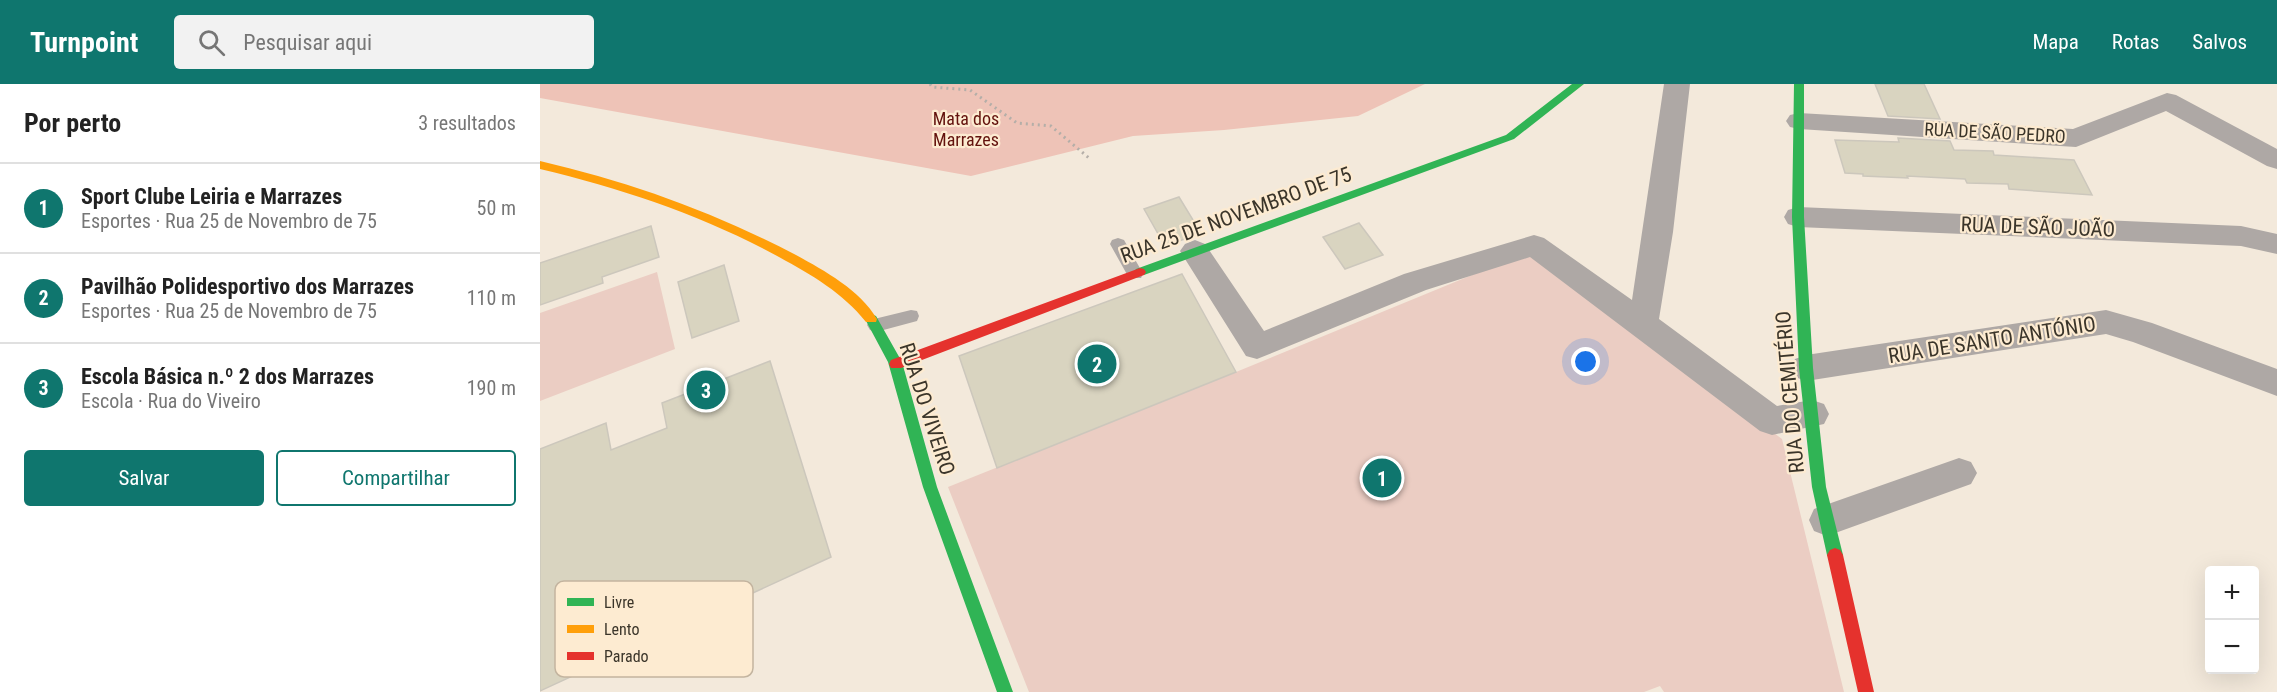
<!DOCTYPE html>
<html lang="pt">
<meta charset="utf-8">
<style>
:root{--surface:#fff;--page:#f2f2f2;--text:#222;--muted:#767676;--line:#e0e0e0;--accent:#0f766e}
body{margin:0;font-family:"Roboto Condensed",sans-serif;background:var(--page);color:var(--text)}
.controls{position:absolute;right:18px;bottom:18px;display:grid;overflow:hidden;border-radius:6px;box-shadow:0 6px 24px #0002}
.controls button{width:54px;height:54px;display:grid;place-items:center;padding:0;border:0;border-bottom:2px solid var(--line);background:var(--surface);color:var(--text);font:30px sans-serif}
.you{position:absolute;left:1046px;top:278px;width:21px;height:21px;margin:-15px;border:4px solid #fff;border-radius:50%;background:#1a73e8;box-shadow:0 0 0 9px #1a73e833}
.badge{display:grid;place-items:center;width:39px;height:39px;border-radius:50%;background:var(--accent);color:#fff;font-size:20px;font-weight:700}
.pin{position:absolute;translate:-50% -50%;border:3px solid #fff;box-shadow:0 2px 6px #0006}
.list{margin:0;padding:0;list-style:none}
h2{display:flex;justify-content:space-between;align-items:center;height:78px;margin:0;padding:0 24px;font-size:26px}
h2 small{font-size:20px;font-weight:400;color:var(--muted)}
.list li{display:grid;grid-template-columns:39px 1fr auto;gap:18px;align-items:center;box-sizing:border-box;height:90px;padding:0 24px;border-top:2px solid var(--line)}
.list b{display:block;font-size:22px;white-space:nowrap}
.list p{margin:0;font-size:20px;white-space:nowrap;color:var(--muted)}
.list em{font-size:20px;font-style:normal;color:var(--muted)}
.actions{display:flex;gap:12px;padding:18px 24px}
.actions a{flex:1;padding:14px 0;border:2px solid var(--accent);border-radius:6px;text-align:center;font-size:21px;color:var(--accent)}
.actions .main{background:var(--accent);color:#fff}
.icon{flex:none;width:33px;height:33px;fill:none;stroke:currentColor;stroke-width:2;stroke-linecap:round;stroke-linejoin:round}
.map{position:relative;flex:none;width:1737px;height:608px;overflow:hidden}
header{display:flex;align-items:center;gap:36px;box-sizing:border-box;height:84px;padding:0 30px;background:var(--accent);color:#fff}
header strong{font-size:28px}
nav{display:flex;gap:33px;margin-inline-start:auto;font-size:21px}
.search{width:420px;height:54px;background:var(--page);display:flex;align-items:center;gap:15px;box-sizing:border-box;padding:0 21px;border-radius:6px;color:var(--muted);font-size:22px}
main{display:flex}
aside{flex:1;background:var(--surface)}
.map>svg:first-child{display:block}
</style>
<header>
<strong>Turnpoint</strong>
<div class="search"><svg class="icon" aria-label="search" viewBox="0 0 24 24"><circle cx="10" cy="10" r="6"/><path d="M15 15l6 6"/></svg>Pesquisar aqui</div>
<nav><a>Mapa</a><a>Rotas</a><a>Salvos</a></nav>
</header>
<main>
<aside>
<h2>Por perto<small>3 resultados</small></h2>
<ul class="list">
<li><span class="badge">1</span><div><b>Sport Clube Leiria e Marrazes</b><p>Esportes · Rua 25 de Novembro de 75</p></div><em>50 m</em></li>
<li><span class="badge">2</span><div><b>Pavilhão Polidesportivo dos Marrazes</b><p>Esportes · Rua 25 de Novembro de 75</p></div><em>110 m</em></li>
<li><span class="badge">3</span><div><b>Escola Básica n.º 2 dos Marrazes</b><p>Escola · Rua do Viveiro</p></div><em>190 m</em></li>
</ul>
<div class="actions"><a class="main">Salvar</a><a>Compartilhar</a></div>
</aside>
<div class="map">
<svg width="1737" height="608" viewBox="0 0 1737 608">
<rect width="100%" height="100%" fill="#f3e9db"/>
<!-- green -->
<path fill="#ebcdc3" d="M988 168 1242 355 1304 608H1124L1120 602 1104 608H489L408 403 696 288Z
M117 188 135 265 0 317V229Z"/>
<!-- forest -->
<path fill="#eec3b7" d="M0 0H885L818 32 684 46 593 52 431 92 0 14Z"/>
<!-- building -->
<path fill="#d9d4c0" stroke="#ccc7bc" stroke-width="1.5" d="M1335 0H1384L1400 35 1348 32Z
M1358 54 1410 57 1414 66 1453 67 1454 71 1534 76 1552 111 1469 105 1468 100 1427 99 1425 95 1367 92 1368 94 1323 92V90L1305 89 1295 56 1359 58Z
M639 113 661 149 625 162 604 125Z
M819 139 843 171 805 185 783 153Z
M111 142 119 173 62 193 63 199 0 221V179Z
M184 181 199 237 152 254 138 198Z
M642 190 696 288 457 384 419 272Z
M230 277 291 473 165 531 158 500 98 527 104 559 0 607V365L66 339 71 366 127 344 122 319Z"/>
<g fill="none" stroke-linecap="round" stroke-linejoin="round">
<!-- path -->
<path stroke="#b4aea8" stroke-width="3" stroke-dasharray="2 4" stroke-linecap="butt" d="M390 0 392 3 430 6 477 39 511 42 549 74"/>
<!-- lane -->
<path fill="#aea8a5" fill-rule="evenodd" d="M578 154 584 156 601 186 603 190 601 194H589L570 160 572 156Z
M371 226 377 227 379 232 377 237 336 248 330 246 327 241 330 236Z"/>
<!-- street -->
<path fill="#aea8a5" fill-rule="evenodd" d="M1124 0H1150L1133 148 1119 235 1237 322 1272 316 1284 320 1289 330 1284 340 1232 351 1220 347 990 173 886 206 717 275 706 272 640 167 645 160 655 156 665 160 724 247 864 190 994 151 1004 154 1092 216Z
M1627 9 1636 11 1737 65V85L1727 82 1626 27 1536 63 1259 45 1250 43 1246 37 1250 31 1259 29 1533 45Z
M1258 123 1701 142 1737 150V170L1701 162 1258 143 1248 140 1244 133 1248 126Z
M1566 226 1612 239 1737 285V312L1593 258 1566 250 1266 297 1255 293 1250 284 1255 275 1266 271Z
M1419 374 1431 378 1437 389 1431 400 1287 452 1274 447 1269 436 1274 425Z"/>
<!-- fast -->
<path fill="#30b455" fill-rule="evenodd" d="M1032 0H1044L974 55 604 191H596L594 188 596 185 966 51Z
M1254 0H1264V133L1273 284 1286 403 1303 471 1300 476 1295 478 1290 476 1287 471 1272 403 1259 284 1252 133Z
M331 230 336 232 362 278 397 403 473 608H457L383 403 348 278 325 235Z"/>
<!-- slow -->
<path fill="#ff9f0a" fill-rule="evenodd" d="M0 77C90 98 174 128 256 171 285 187 320 206 337 235L336 238H326C303 209 272 191 239 173 164 132 84 105 0 85Z"/>
<!-- jam -->
<path fill="#e5322d" fill-rule="evenodd" d="M600 184 604 185 606 188 604 191 361 284H351L349 280 351 276Z
M1295 464 1300 466 1303 471 1334 608H1318L1287 471 1290 466Z"/>
</g>
<g text-anchor="middle" stroke-width="4.5" stroke-linejoin="round" paint-order="stroke">
<!-- far-park labels -->
<g font-size="18" fill="#63120d" stroke="#fdebd1">
<text x="426" y="41">Mata dos<tspan x="426" dy="21">Marrazes</tspan></text>
</g>
<!-- far-street labels -->
<g font-size="18" fill="#3b352a" stroke="#fdebd1">
<text transform="translate(1455 49) rotate(3)" y="6">RUA DE SÃO PEDRO</text>
</g>
<!-- street labels -->
<g font-size="21" fill="#3b352a" stroke="#fdebd1">
<text transform="translate(696 131) rotate(-20)" y="7">RUA 25 DE NOVEMBRO DE 75</text>
<text transform="translate(1498 143) rotate(2)" y="7">RUA DE SÃO JOÃO</text>
<text transform="translate(1452 256) rotate(-9)" y="7">RUA DE SANTO ANTÓNIO</text>
<text transform="translate(1250 308) rotate(-95)" y="7">RUA DO CEMITÉRIO</text>
<text transform="translate(387 325) rotate(72)" y="7">RUA DO VIVEIRO</text>
</g>
</g>
<!-- legend -->
<rect x="15" y="497" width="198" height="96" rx="9" fill="#fdebd1" stroke="#c3b49f" stroke-width="1.5"/>
<rect x="27" y="514" width="27" height="8" fill="#30b455"/>
<rect x="27" y="541" width="27" height="8" fill="#ff9f0a"/>
<rect x="27" y="568" width="27" height="8" fill="#e5322d"/>
<g font-size="16" fill="#3b352a">
<text x="64" y="524">Livre</text>
<text x="64" y="551">Lento</text>
<text x="64" y="578">Parado</text>
</g>
</svg>
<div class="controls">
<button>+</button>
<button>−</button>
</div>
<div class="you"></div>
<div class="pin badge" style="left:842px;top:394px">1</div>
<div class="pin badge" style="left:557px;top:280px">2</div>
<div class="pin badge" style="left:166px;top:306px">3</div>
</div>
</main>
